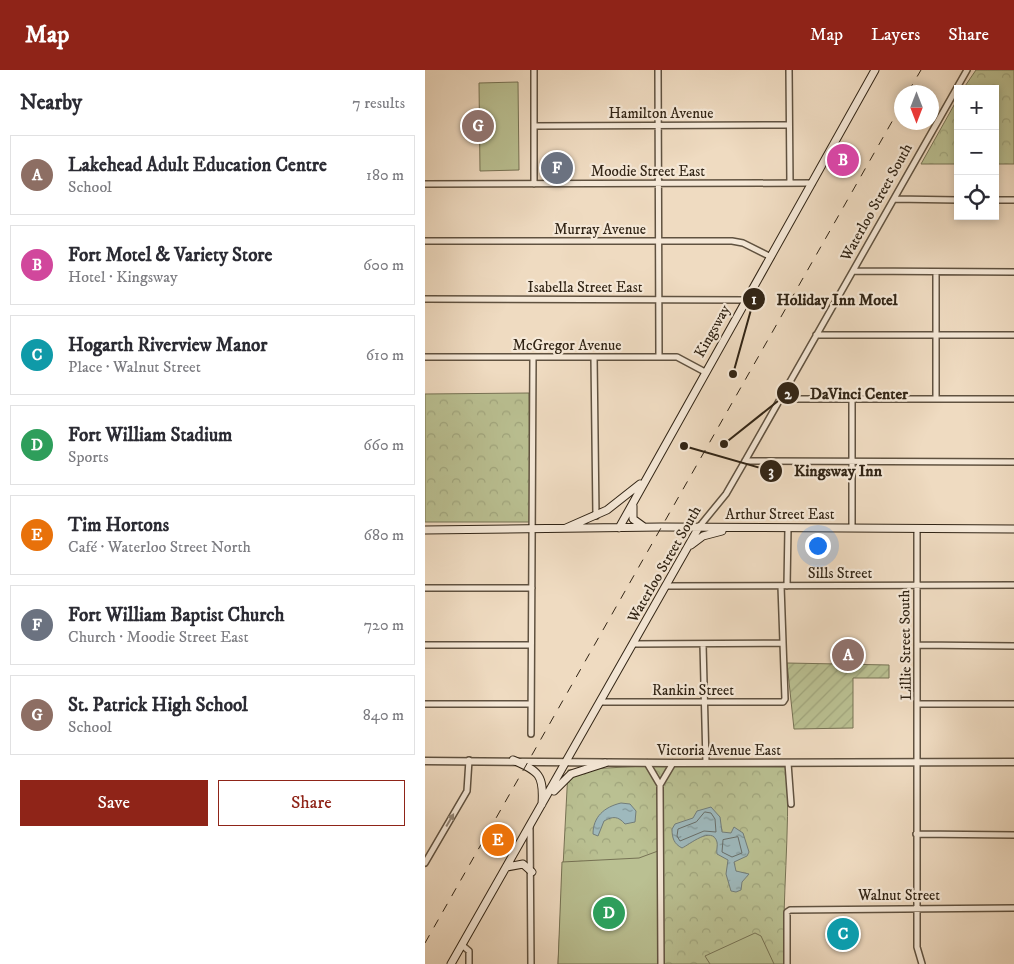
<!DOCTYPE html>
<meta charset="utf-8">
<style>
:root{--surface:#fff;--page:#f7f7f7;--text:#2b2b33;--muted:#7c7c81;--line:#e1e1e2;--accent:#8f2418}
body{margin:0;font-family:"IM FELL DW Pica",serif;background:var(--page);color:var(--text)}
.controls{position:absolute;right:15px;top:15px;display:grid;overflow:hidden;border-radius:0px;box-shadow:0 2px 8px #0003}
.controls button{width:45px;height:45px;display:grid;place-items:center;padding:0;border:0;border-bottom:1px solid var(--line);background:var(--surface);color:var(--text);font:25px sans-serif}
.compass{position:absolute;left:469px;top:15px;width:45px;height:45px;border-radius:50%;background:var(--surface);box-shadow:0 2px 8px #0003;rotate:180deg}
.you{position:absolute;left:392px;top:475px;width:18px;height:18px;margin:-12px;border:4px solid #fff;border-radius:50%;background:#1a73e8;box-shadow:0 0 0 8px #1a73e833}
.badge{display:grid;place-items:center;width:32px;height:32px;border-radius:50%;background:var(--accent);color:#fff;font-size:16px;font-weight:700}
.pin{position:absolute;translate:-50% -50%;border:2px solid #fff;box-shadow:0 1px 5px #0006}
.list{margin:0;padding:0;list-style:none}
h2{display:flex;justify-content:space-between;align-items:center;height:65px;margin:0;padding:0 20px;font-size:21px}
h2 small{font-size:16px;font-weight:400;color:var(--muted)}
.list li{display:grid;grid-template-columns:32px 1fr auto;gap:15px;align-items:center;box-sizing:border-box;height:80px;margin:0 10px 10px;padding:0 10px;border:1px solid var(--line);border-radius:0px}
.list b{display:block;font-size:19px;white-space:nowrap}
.list p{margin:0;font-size:16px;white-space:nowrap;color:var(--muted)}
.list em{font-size:16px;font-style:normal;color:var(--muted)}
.actions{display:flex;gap:10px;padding:15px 20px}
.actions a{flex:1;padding:11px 0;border:1px solid var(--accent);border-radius:0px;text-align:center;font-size:18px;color:var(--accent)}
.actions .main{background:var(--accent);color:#fff}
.icon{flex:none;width:28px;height:28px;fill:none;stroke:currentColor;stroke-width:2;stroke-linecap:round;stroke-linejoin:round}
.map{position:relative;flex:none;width:589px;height:894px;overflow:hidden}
header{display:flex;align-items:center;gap:30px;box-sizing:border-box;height:70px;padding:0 25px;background:var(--accent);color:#fff}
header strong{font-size:24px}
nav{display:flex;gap:28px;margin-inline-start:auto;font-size:18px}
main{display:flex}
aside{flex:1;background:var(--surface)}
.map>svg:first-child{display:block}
</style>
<header>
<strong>Map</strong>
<nav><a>Map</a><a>Layers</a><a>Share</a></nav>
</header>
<main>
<aside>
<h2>Nearby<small>7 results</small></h2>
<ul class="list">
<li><span class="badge" style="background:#8d6e63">A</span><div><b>Lakehead Adult Education Centre</b><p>School</p></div><em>180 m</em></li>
<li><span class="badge" style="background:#d1479c">B</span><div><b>Fort Motel &amp; Variety Store</b><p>Hotel · Kingsway</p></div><em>600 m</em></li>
<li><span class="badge" style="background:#0f9aa8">C</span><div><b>Hogarth Riverview Manor</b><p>Place · Walnut Street</p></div><em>610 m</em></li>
<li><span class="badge" style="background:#2e9e5b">D</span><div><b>Fort William Stadium</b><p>Sports</p></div><em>660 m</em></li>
<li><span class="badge" style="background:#e8710a">E</span><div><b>Tim Hortons</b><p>Café · Waterloo Street North</p></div><em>680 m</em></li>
<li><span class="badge" style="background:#6b7280">F</span><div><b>Fort William Baptist Church</b><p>Church · Moodie Street East</p></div><em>720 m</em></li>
<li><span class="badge" style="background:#8d6e63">G</span><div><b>St. Patrick High School</b><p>School</p></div><em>840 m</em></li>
</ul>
<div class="actions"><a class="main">Save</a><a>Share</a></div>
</aside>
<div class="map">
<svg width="589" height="894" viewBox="0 0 589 894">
<defs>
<pattern id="park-crowns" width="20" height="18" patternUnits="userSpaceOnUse" patternTransform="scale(1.25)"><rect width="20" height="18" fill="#bac092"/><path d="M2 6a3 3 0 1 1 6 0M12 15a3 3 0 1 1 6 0" fill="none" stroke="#a0a57d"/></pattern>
<pattern id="garden-furrows" width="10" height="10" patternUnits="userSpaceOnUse" patternTransform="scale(1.25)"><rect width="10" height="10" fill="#bac092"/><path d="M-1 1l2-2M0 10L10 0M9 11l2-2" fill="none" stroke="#a0a57d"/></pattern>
<pattern id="water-ripples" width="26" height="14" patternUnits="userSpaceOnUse" patternTransform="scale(1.25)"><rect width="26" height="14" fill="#9eb9bd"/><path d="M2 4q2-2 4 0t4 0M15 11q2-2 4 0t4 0" fill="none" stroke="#819698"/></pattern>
</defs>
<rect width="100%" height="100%" fill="#efdbc1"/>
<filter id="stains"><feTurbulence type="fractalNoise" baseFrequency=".004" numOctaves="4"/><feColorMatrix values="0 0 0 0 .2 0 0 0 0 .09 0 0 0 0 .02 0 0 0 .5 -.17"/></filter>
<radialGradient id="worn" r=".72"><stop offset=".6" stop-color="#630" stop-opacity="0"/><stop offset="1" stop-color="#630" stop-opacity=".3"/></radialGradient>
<!-- park -->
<path fill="url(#park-crowns)" stroke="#767254" d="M551 0H589V94H570V19H538Z
M533 28V94H496Z
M104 323 105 452H0V324Z
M220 696 362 697C365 763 357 828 359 894H133L143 700Z"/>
<!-- garden -->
<path fill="url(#garden-furrows)" stroke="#767254" d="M362 593 464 595V608H428V658L369 659Z"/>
<!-- pitch -->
<path fill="#bac092" stroke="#767254" d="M93 12 94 100 55 101 54 13Z
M233 781V894H133L137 792 214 788Z
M330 863 336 866 349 894H285L280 886Z"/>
<!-- water -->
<path fill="url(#water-ripples)" stroke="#727d7a" d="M196 733 205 734 211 741 210 752 200 754C193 746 188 746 179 751L173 766 168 764C168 747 179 737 196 733Z
M286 737 295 747 297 762 306 763 309 757 318 763 324 782 322 786 309 792 311 801 324 804 317 812 316 820 311 822 306 821 301 804 303 790 292 784C291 781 293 775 292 772 287 755 264 775 257 778 249 774 247 768 247 759L250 754 268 748 272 741Z"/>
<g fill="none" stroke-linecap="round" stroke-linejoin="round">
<!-- shore -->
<path stroke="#686e69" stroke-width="1" d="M280 742 286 743 290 749 291 762 279 761 255 771 252 766 253 759 271 752Z
M313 767 317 783 307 787 297 782 298 770Z"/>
<!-- minor casing -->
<g stroke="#605240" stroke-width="8">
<path id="minor" d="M109 0V114
M233 0 234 287
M364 0 365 113
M109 56 363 55
M0 114 387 113
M469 129 533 130
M570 130H589
M0 171H307L318 173 346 187
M428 201 589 202
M511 202V329
M0 229 321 230
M391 265H589
M0 287H252L280 302
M169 287 171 446
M355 329H589
M427 329V458
M320 391 589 392
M274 457 301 424 320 391 542 0
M492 458V877L497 894
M241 516 589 515
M362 516 363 458
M0 518H107
M208 574 358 573
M278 574 281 693
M0 575H106
M492 575 589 576
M175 632H358L360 629 356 516
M0 634H106
M493 634H589
M106 664 108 287
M222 693 235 715 236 894
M363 693 366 734
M235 715 248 693
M105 757 106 894
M491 764 589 765
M0 793 42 721 44 690
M37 875 44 881V894
M362 894V842L365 840 589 838"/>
</g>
<!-- tertiary casing -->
<g stroke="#605240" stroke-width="9">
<path id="tertiary" d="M0 691 248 693 589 692"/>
</g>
<!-- secondary casing -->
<g stroke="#312415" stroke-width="9">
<path id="secondary" d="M208 436V449L219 457
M141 458 182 440 215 414
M194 458 450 0
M0 460 236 457 589 459
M266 475 278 466 297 461
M88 690C114 701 119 705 117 734
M129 721 146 704 180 693
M82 797 98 794 107 802
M26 894 274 457"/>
</g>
<!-- minor -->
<use href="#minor" stroke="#f5e8d7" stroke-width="5"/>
<!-- tertiary -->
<use href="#tertiary" stroke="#f5e8d7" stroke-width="6"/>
<!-- secondary -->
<use href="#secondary" stroke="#f5e8d7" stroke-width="7"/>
<!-- rail -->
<path stroke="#312415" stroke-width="1" stroke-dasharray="9 9" stroke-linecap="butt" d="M483 22 496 0
M0 873 477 34"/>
</g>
<!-- one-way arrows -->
<defs><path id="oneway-solid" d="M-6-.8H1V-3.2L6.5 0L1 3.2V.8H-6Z" transform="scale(1.25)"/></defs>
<use fill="#938676" href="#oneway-solid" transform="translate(25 750) rotate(-60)"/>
<g text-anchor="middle" stroke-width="4.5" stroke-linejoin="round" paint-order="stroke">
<!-- street labels -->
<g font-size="15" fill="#312415" stroke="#f5e8d7">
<text x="236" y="48">Hamilton Avenue</text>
<text x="223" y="106">Moodie Street East</text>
<text transform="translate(451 132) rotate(-61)" y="5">Waterloo Street South</text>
<text x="175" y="164">Murray Avenue</text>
<text x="160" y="222">Isabella Street East</text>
<text transform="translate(287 261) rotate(-61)" y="5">Kingsway</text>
<text x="142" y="280">McGregor Avenue</text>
<text x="355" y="449">Arthur Street East</text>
<text transform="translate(239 494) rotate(-60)" y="5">Waterloo Street South</text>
<text x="415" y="508">Sills Street</text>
<text transform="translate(480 575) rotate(-91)" y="5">Lillie Street South</text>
<text x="268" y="625">Rankin Street</text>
<text x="294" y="685">Victoria Avenue East</text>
<text x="474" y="830">Walnut Street</text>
</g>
</g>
<!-- callouts -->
<path fill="none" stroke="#312415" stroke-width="2" d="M308 304L329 229M299 374L363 323M259 376L346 401"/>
<g fill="#312415" stroke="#f5e8d7" stroke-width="2">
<circle cx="308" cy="304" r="5"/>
<circle cx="299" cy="374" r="5"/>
<circle cx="259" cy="376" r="5"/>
<circle cx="329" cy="229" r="12"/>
<circle cx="363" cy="323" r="12"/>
<circle cx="346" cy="401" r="12"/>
</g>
<g font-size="15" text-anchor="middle" font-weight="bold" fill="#fff">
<text x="329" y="234">1</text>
<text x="363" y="329">2</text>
<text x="346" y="406">3</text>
</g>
<g font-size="16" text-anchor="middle" font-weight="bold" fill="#312415" stroke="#f5e8d7" stroke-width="4.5" stroke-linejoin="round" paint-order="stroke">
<text x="412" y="235">Holiday Inn Motel</text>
<text x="434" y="329">DaVinci Center</text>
<text x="413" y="406">Kingsway Inn</text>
</g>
<rect width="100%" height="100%" filter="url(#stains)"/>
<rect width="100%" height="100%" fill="url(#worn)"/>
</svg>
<div class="controls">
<button>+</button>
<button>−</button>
<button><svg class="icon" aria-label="locate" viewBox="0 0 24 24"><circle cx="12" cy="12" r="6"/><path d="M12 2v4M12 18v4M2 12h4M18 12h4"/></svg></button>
</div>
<svg class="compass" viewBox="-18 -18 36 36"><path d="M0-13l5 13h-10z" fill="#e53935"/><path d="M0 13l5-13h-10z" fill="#7c7c81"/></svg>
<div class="you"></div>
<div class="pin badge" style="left:423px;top:585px;background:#8d6e63">A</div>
<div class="pin badge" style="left:418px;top:90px;background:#d1479c">B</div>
<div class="pin badge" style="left:418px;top:864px;background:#0f9aa8">C</div>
<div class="pin badge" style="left:184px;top:843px;background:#2e9e5b">D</div>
<div class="pin badge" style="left:73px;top:770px;background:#e8710a">E</div>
<div class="pin badge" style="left:132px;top:98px;background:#6b7280">F</div>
<div class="pin badge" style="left:53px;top:56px;background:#8d6e63">G</div>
</div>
</main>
